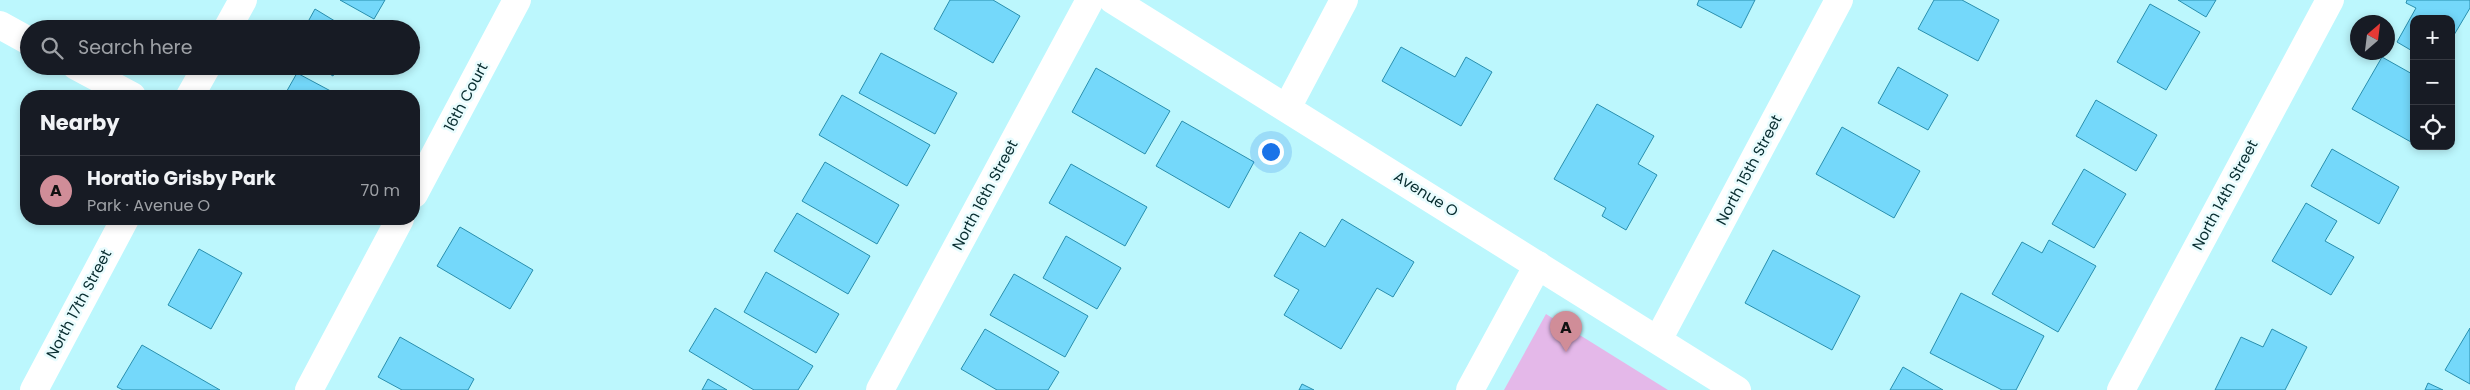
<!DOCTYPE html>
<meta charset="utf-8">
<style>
:root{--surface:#171b24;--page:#242831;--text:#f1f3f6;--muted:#9ea1a6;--line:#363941;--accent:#d08d98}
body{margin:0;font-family:Poppins,sans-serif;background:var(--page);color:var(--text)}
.controls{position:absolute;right:15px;top:15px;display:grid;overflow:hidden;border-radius:10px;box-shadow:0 2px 8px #0003}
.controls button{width:45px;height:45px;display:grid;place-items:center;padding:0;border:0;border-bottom:1px solid var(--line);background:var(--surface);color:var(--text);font:25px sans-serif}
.compass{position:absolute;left:2350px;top:15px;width:45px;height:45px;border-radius:50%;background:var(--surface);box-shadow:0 2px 8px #0003;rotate:28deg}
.you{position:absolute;left:1270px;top:151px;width:18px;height:18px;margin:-12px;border:4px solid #fff;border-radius:50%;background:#1a73e8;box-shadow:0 0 0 8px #1a73e833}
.badge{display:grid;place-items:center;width:32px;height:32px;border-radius:50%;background:var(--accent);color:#111;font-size:16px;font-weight:700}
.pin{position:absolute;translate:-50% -41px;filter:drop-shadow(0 1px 2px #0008)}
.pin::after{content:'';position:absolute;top:26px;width:18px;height:15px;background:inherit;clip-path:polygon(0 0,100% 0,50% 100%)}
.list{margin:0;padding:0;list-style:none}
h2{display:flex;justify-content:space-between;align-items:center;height:65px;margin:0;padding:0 20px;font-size:21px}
h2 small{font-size:16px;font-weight:400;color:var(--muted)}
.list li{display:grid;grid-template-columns:32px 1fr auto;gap:15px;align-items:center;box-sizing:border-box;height:70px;padding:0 20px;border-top:1px solid var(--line)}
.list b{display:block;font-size:19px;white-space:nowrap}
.list p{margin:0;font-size:16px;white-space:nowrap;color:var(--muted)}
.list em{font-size:16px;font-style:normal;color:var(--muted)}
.icon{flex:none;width:28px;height:28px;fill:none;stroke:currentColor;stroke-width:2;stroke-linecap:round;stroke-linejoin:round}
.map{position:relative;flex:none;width:2470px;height:390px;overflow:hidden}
.search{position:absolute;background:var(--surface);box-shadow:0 2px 8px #0003;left:20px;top:20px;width:400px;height:55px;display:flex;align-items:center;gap:12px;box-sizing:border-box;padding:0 18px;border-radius:28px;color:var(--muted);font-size:19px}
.panel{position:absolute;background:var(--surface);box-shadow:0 2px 8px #0003;left:20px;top:90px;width:400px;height:135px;border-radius:20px}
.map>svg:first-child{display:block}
</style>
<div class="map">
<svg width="2470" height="390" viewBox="0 0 2470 390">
<rect width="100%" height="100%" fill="#bcf7fd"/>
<!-- green -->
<path fill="#e4b8e9" d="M1546 314 1668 390H1504Z"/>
<!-- building -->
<path fill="#74d8fa" stroke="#298fae" d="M340 0H385L374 19Z
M950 0H993L1020 16 993 63 934 29Z
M1699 0H1755L1741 28 1697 5Z
M1934 0H1962L1999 20 1978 61 1918 29Z
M2178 0H2216L2206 17Z
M2407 0H2470V8L2451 40V19H2414V52L2397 42 2416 8 2406 3Z
M2150 4 2200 32 2166 90 2117 62Z
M315 9 348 29H304Z
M1401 47 1455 77 1466 57 1492 72 1461 126 1382 81Z
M881 53 957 93 935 134 859 93Z
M2382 57 2414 75V138L2411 142 2352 109Z
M316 66H338L333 76Z
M1898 67 1948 95 1928 130 1878 103Z
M1096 68 1170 111 1145 154 1072 112Z
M297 73 340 96H284Z
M842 95 930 145 907 186 819 135Z
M2096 100 2157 135 2136 171 2076 136Z
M1597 104 1654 136 1638 164 1657 175 1626 230 1602 216 1606 208 1554 179Z
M1182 121 1254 162 1229 208 1156 166Z
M1842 127 1920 171 1894 218 1816 174Z
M2332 149 2399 187 2379 224 2311 186Z
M825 162 899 205 877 244 802 201Z
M1071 164 1147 207 1125 246 1049 203Z
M2084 169 2126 194 2094 248 2052 224Z
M2306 203 2337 221 2325 241 2354 257 2331 295 2272 261Z
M797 213 870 256 848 294 774 251Z
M1342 219 1414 262 1393 297 1377 288 1341 349 1284 315 1299 290 1274 276 1300 232 1325 247Z
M460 227 533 270 510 309 437 266Z
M1066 236 1121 268 1097 309 1043 278Z
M2049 240 2096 266 2058 332 1992 294 2022 242 2042 253Z
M199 249 242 273 211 329 168 305Z
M1773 250 1860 296 1832 350 1745 303Z
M766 272 839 314 816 353 744 312Z
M1014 274 1088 316 1065 357 990 315Z
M1961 293 2044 336 2016 390H2002L1930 353Z
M715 308 813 366 798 390H754L689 351Z
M2470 328V384L2445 370Z
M985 329 1059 372 1048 390H997L961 369Z
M2272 329 2307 347 2285 390H2215L2241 337 2263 347Z
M400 337 474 379 468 390H402L378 377Z
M142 345 220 390H123L117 387Z
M1903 367 1943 390H1890Z
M708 379 727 390H702Z
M2428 383 2443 390H2425Z
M1302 384 1314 390H1299Z"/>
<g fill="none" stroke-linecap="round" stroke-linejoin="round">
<!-- minor -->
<path stroke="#fff" stroke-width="28" d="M0 25 29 41
M76 66 132 96
M1287 108 1344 0
M414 194 517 0
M1658 340 1839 0
M309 390 400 219
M880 390 1090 0
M1470 390 1538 265
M2121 390 2330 0"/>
<!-- tertiary -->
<path stroke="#fff" stroke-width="28" d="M1113 0 1737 390
M227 29 243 0
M190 96 207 66
M34 390 125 219"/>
</g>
<g text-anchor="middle" stroke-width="5" stroke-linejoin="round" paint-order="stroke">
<!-- street labels -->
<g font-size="15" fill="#072c2f" stroke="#e9fcfe">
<text transform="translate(466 97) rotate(-62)" y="5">16th Court</text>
<text transform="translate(1749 170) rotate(-62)" y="5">North 15th Street</text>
<text transform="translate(1426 194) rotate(32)" y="5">Avenue O</text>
<text transform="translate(985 195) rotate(-62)" y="5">North 16th Street</text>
<text transform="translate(2225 195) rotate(-62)" y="5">North 14th Street</text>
<text transform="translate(79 304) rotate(-62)" y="5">North 17th Street</text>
</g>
</g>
</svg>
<div class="controls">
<button>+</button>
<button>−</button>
<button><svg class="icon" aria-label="locate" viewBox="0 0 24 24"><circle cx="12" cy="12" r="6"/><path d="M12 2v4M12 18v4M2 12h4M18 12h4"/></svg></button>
</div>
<svg class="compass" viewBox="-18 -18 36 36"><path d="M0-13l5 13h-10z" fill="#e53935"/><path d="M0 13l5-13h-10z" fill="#9ea1a6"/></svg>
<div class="you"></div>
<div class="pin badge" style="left:1566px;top:352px">A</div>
<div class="search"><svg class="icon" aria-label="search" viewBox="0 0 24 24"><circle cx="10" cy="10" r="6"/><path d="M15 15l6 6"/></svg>Search here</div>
<section class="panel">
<h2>Nearby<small></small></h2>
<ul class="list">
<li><span class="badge">A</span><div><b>Horatio Grisby Park</b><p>Park · Avenue O</p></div><em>70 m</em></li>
</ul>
</section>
</div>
